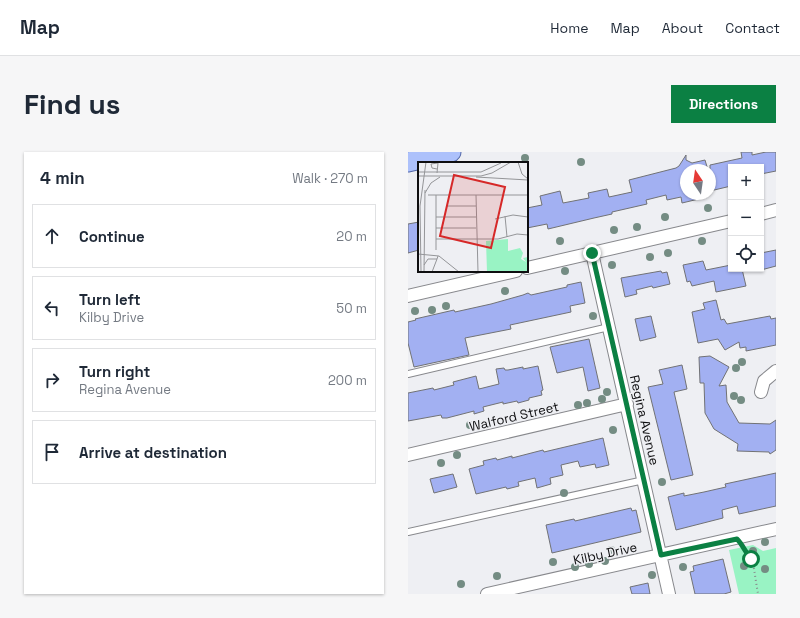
<!DOCTYPE html>
<meta charset="utf-8">
<style>
:root{--surface:#fff;--page:#f6f6f7;--text:#1f2937;--muted:#747a83;--line:#e0e1e3;--accent:#0b8043}
body{margin:0;font-family:"Space Grotesk",sans-serif;background:var(--page);color:var(--text)}
.controls{position:absolute;right:12px;top:12px;display:grid;overflow:hidden;border-radius:0px;box-shadow:0 1px 3px #0004}
.controls button{width:36px;height:36px;display:grid;place-items:center;padding:0;border:0;border-bottom:1px solid var(--line);background:var(--surface);color:var(--text);font:20px sans-serif}
.compass{position:absolute;left:272px;top:12px;width:36px;height:36px;border-radius:50%;background:var(--surface);box-shadow:0 1px 3px #0004;rotate:347deg}
.stop{position:absolute;width:12px;height:12px;margin:-9px;border:3px solid #0b8043;border-radius:50%;background:#fff}
.stop.end{background:#0b8043;border-color:#fff;box-shadow:0 1px 4px #0008}
.list{margin:0;padding:0;list-style:none}
h2{display:flex;justify-content:space-between;align-items:center;height:52px;margin:0;padding:0 16px;font-size:17px}
h2 small{font-size:13px;font-weight:400;color:var(--muted)}
.list li{display:grid;grid-template-columns:26px 1fr auto;gap:12px;align-items:center;box-sizing:border-box;height:64px;margin:0 8px 8px;padding:0 8px;border:1px solid var(--line);border-radius:0px}
.list b{display:block;font-size:15px;white-space:nowrap}
.list p{margin:0;font-size:13px;white-space:nowrap;color:var(--muted)}
.list em{font-size:13px;font-style:normal;color:var(--muted)}
.icon{flex:none;width:22px;height:22px;fill:none;stroke:currentColor;stroke-width:2;stroke-linecap:round;stroke-linejoin:round}
.map{position:relative;flex:none;width:368px;height:442px;overflow:hidden;border-radius:0px}
header{display:flex;align-items:center;gap:24px;box-sizing:border-box;height:56px;padding:0 20px;background:var(--surface);border-bottom:1px solid var(--line)}
header strong{font-size:19px}
nav{display:flex;gap:22px;margin-inline-start:auto;font-size:14px}
.intro{display:flex;align-items:center;justify-content:space-between;box-sizing:border-box;height:96px;padding:0 24px}
h1{margin:0;font-size:28px}
.button{padding:10px 18px;border-radius:0px;background:var(--accent);color:#fff;font-size:14px;font-weight:700}
main{display:flex;gap:24px;padding:0 24px}
aside{flex:1;background:var(--surface);border-radius:0px;box-shadow:0 1px 3px #0004}
.map>svg:first-child{display:block}
</style>
<header>
<strong>Map</strong>
<nav><a>Home</a><a>Map</a><a>About</a><a>Contact</a></nav>
</header>
<div class="intro"><h1>Find us</h1><a class="button">Directions</a></div>
<main>
<aside>
<h2>4 min<small>Walk · 270 m</small></h2>
<ul class="list">
<li><svg class="icon" aria-label="ahead" viewBox="0 0 24 24"><path d="M12 20V5M6 11l6-6 6 6"/></svg><div><b>Continue</b></div><em>20 m</em></li>
<li><svg class="icon" aria-label="left" viewBox="0 0 24 24"><path d="M17 20v-9H6M10 6l-5 5 5 5"/></svg><div><b>Turn left</b><p>Kilby Drive</p></div><em>50 m</em></li>
<li><svg class="icon" aria-label="right" viewBox="0 0 24 24"><path d="M7 20v-9h11M14 6l5 5-5 5"/></svg><div><b>Turn right</b><p>Regina Avenue</p></div><em>200 m</em></li>
<li><svg class="icon" aria-label="arrive" viewBox="0 0 24 24"><path d="M6 21V4h12l-3 4 3 4H6"/></svg><div><b>Arrive at destination</b></div></li>
</ul>
</aside>
<div class="map">
<svg width="368" height="442" viewBox="0 0 368 442">
<rect width="100%" height="100%" fill="#eeeff3"/>
<!-- green -->
<path fill="#99f3c4" d="M345 393 355 399 368 396V442H331L321 398Z"/>
<!-- building -->
<path fill="#a2b0f2" stroke="#717275" d="M333 0H344V3L358 0H368V19L353 22V15H323V34L302 39V13L334 6Z
M278 3V8L284 11 297 8 300 18H278V42H298L299 45 274 51 273 45 259 48 258 43 238 48 239 52 204 60V62L186 66 140 77 139 72 119 76V56L134 53 132 44 152 39 155 51 181 46 180 41 199 37 201 45 224 40 221 28 268 16 271 14Z
M11 70V98L0 101V72Z
M368 98V114L353 118V101Z
M295 109 298 118 323 113V117H334L338 134 308 140 306 129 284 134 282 129 279 130 275 113Z
M253 119 254 121 259 120 262 132 245 136 244 134 228 138 229 142 217 145 213 126Z
M173 130 177 151 162 154 163 160 102 173 103 177 57 186 61 203 6 215 0 191V170L8 168 7 167 46 158 47 160 83 152 115 143 120 141 123 143 159 135V133Z
M308 148 313 168 316 167 319 172 362 164 363 167 368 166V193L338 199V195L332 196 331 190 317 198 310 187 290 191 284 160 297 157 295 151Z
M243 164 248 185 232 189 227 167Z
M181 187 192 236 180 239 175 215 149 221 142 195Z
M302 204 321 215 311 234 318 233 319 250 331 271 362 272 368 268V298L362 302 361 300 329 299 330 292 306 277 297 261 296 231H292L291 205Z
M274 213 279 237 266 240 285 323 263 328 240 235 255 232 251 218Z
M130 214 135 238 133 239 134 243 121 246V248L110 251 109 249 95 252V250L75 255 76 259 66 262V259L39 266H34L33 263 0 269V241L25 236 26 238 46 233 45 230 68 224 71 237 91 232 88 217 96 216 97 218H100L115 215V217Z
M195 286 201 313 188 316 187 312 172 315 170 309 153 313 155 323 142 326 143 332 129 336 127 326 110 330 111 334 99 337 98 335 68 342 61 317 76 313 75 309 88 306 89 308 104 304V306L135 298 136 300Z
M368 321V354L331 362 329 354 314 358 315 366 268 378 260 345 276 341V344L296 340 318 335 317 332Z
M45 322 49 335 26 341 22 327Z
M223 356 224 359 228 358 233 380 144 401 138 373 166 367 167 369Z
M315 407 323 440 316 442H287L282 420 286 419 285 414Z
M240 431 242 442H224L222 435Z"/>
<g fill="none" stroke-linecap="round" stroke-linejoin="round">
<!-- lane casing -->
<g stroke="#88898d" stroke-width="8">
<path id="lane" d="M0 222 201 175
M0 380 236 328"/>
</g>
<!-- street casing -->
<g stroke="#88898d" stroke-width="14">
<path id="street" d="M353 62 368 58
M184 101 261 442
M119 116 323 69
M0 144 108 119
M353 240 356 229 368 219
M0 303 219 252
M79 442 368 377"/>
</g>
<!-- primary casing -->
<g stroke="#5267a7" stroke-width="21">
<path id="primary" d="M0 10 43 0"/>
</g>
<!-- path -->
<path stroke="#89898c" stroke-width="2" stroke-dasharray="1 3" stroke-linecap="butt" d="M335 395C337 401 342 405 345 411L350 442"/>
<!-- lane -->
<use href="#lane" stroke="#fff" stroke-width="6"/>
<!-- street -->
<use href="#street" stroke="#fff" stroke-width="12"/>
<!-- primary -->
<use href="#primary" stroke="#adc1fb" stroke-width="19"/>
</g>
<!-- trees -->
<g fill="#748c83">
<circle cx="117" cy="6" r="4"/>
<circle cx="173" cy="10" r="4"/>
<circle cx="300" cy="56" r="4"/>
<circle cx="257" cy="65" r="4"/>
<circle cx="229" cy="75" r="4"/>
<circle cx="206" cy="78" r="4"/>
<circle cx="152" cy="89" r="4"/>
<circle cx="294" cy="89" r="4"/>
<circle cx="260" cy="101" r="4"/>
<circle cx="242" cy="105" r="4"/>
<circle cx="204" cy="113" r="4"/>
<circle cx="157" cy="119" r="4"/>
<circle cx="97" cy="139" r="4"/>
<circle cx="38" cy="154" r="4"/>
<circle cx="24" cy="158" r="4"/>
<circle cx="7" cy="159" r="4"/>
<circle cx="185" cy="164" r="4"/>
<circle cx="334" cy="210" r="4"/>
<circle cx="328" cy="216" r="4"/>
<circle cx="199" cy="240" r="4"/>
<circle cx="326" cy="244" r="4"/>
<circle cx="194" cy="247" r="4"/>
<circle cx="333" cy="248" r="4"/>
<circle cx="179" cy="251" r="4"/>
<circle cx="170" cy="253" r="4"/>
<circle cx="62" cy="273" r="4"/>
<circle cx="205" cy="278" r="4"/>
<circle cx="49" cy="303" r="4"/>
<circle cx="33" cy="311" r="4"/>
<circle cx="254" cy="330" r="4"/>
<circle cx="156" cy="341" r="4"/>
<circle cx="357" cy="390" r="4"/>
<circle cx="203" cy="398" r="4"/>
<circle cx="345" cy="399" r="4"/>
<circle cx="197" cy="409" r="4"/>
<circle cx="145" cy="410" r="4"/>
<circle cx="181" cy="412" r="4"/>
<circle cx="336" cy="414" r="4"/>
<circle cx="167" cy="415" r="4"/>
<circle cx="275" cy="415" r="4"/>
<circle cx="357" cy="417" r="4"/>
<circle cx="244" cy="423" r="4"/>
<circle cx="89" cy="424" r="4"/>
<circle cx="53" cy="432" r="4"/>
</g>
<g fill="none" stroke-linecap="round" stroke-linejoin="round">
<!-- route -->
<path stroke="#0b8043" stroke-width="5" d="M184 101 253 403 329 387C335 393 337 400 343 407"/>
</g>
<g text-anchor="middle" stroke-width="3" stroke-linejoin="round" paint-order="stroke">
<!-- street labels -->
<g font-size="13" fill="#0e0e10" stroke="#eeeff3">
<text transform="translate(106 264) rotate(-13)" y="5">Walford Street</text>
<text transform="translate(237 268) rotate(77)" y="5">Regina Avenue</text>
<text transform="translate(197 401) rotate(-12)" y="5">Kilby Drive</text>
</g>
</g>
<!-- overview -->
<g transform="translate(10 10)">
<rect width="110" height="110" fill="#eeeff3"/>
<path d="M90 77V89L102 86 105 91 103 97 108 100 105 96 110 95V110H69L68 79Z" fill="#99f3c4"/>
<path fill="none" stroke="#949598" stroke-width="1" d="M100 0 104 12 110 17M19 7 14 6 13 2 20 1 19 11M0 10H63L83 1M0 14H63L74 11 93 0M58 15 110 18M7 31 13 21 22 15M10 33H110M58 33 60 110M29 44H58M87 54 89 75M18 55H58M77 57 95 53 110 55M18 66H58M18 77H80L99 72 110 73M18 88V33M0 92 21 94 41 110M6 103 10 97H19L20 94M3 110 2 44 8 0M6 110 7 28M14 110 19 97"/>
<path fill="#d62828" fill-opacity="0.15" stroke="#d62828" stroke-width="2" d="M36 13 87 25 73 86 22 74Z"/>
<rect width="110" height="110" fill="none" stroke="#0e0e10" stroke-width="2"/>
</g>
</svg>
<div class="controls">
<button>+</button>
<button>−</button>
<button><svg class="icon" aria-label="locate" viewBox="0 0 24 24"><circle cx="12" cy="12" r="6"/><path d="M12 2v4M12 18v4M2 12h4M18 12h4"/></svg></button>
</div>
<svg class="compass" viewBox="-18 -18 36 36"><path d="M0-13l5 13h-10z" fill="#e53935"/><path d="M0 13l5-13h-10z" fill="#747a83"/></svg>
<div class="stop" style="left:343px;top:407px"></div>
<div class="stop end" style="left:184px;top:101px"></div>
</div>
</main>
